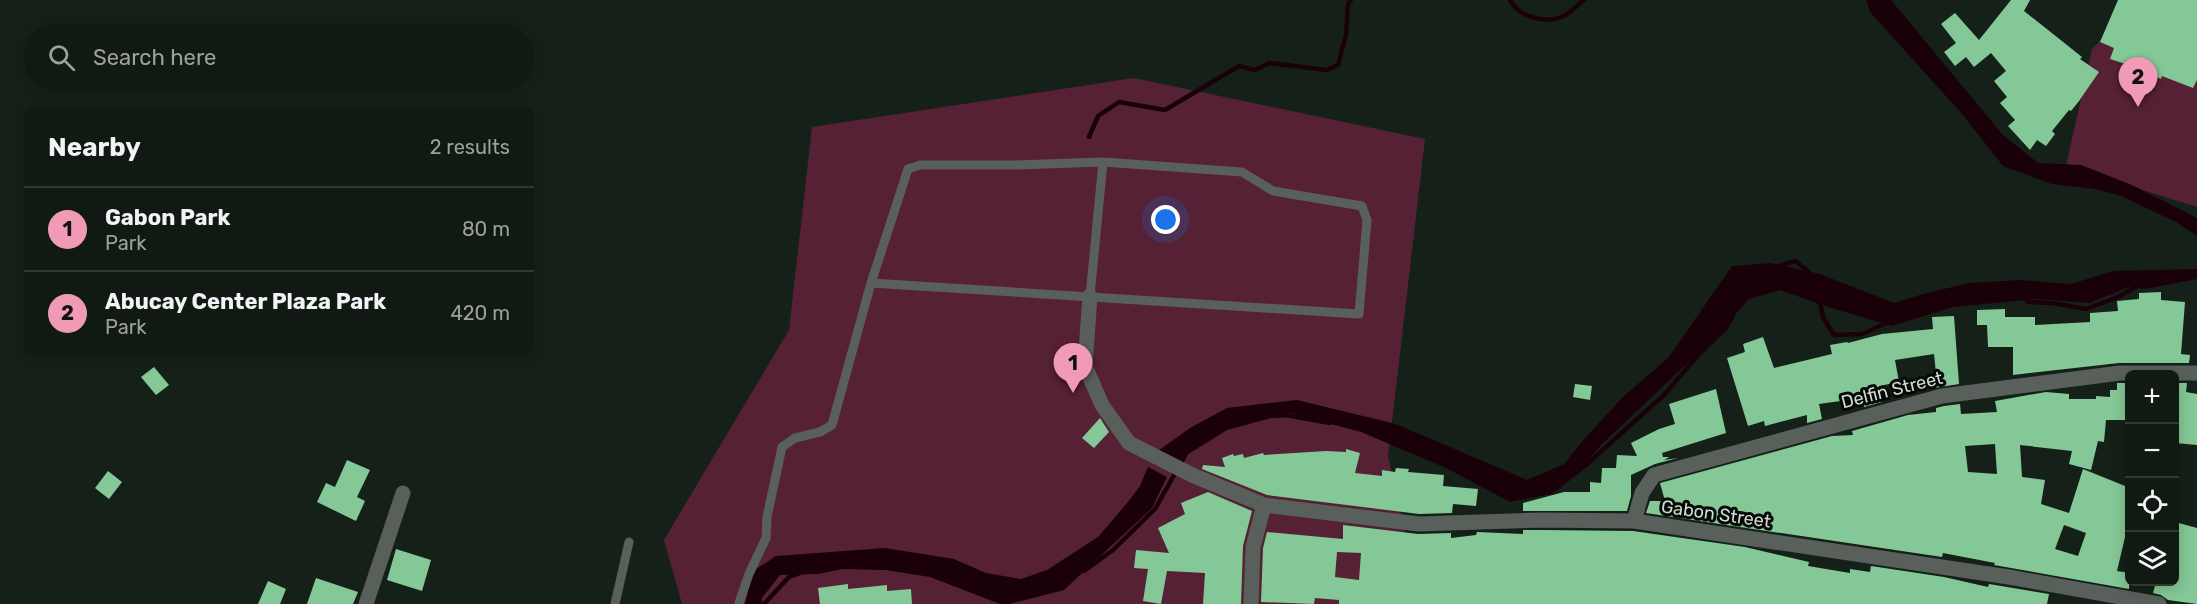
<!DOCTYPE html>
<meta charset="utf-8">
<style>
:root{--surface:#101912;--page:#19221b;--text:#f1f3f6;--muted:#9ca09f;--line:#303832;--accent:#f09ab6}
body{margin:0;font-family:Rubik,sans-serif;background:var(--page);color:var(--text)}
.controls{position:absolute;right:18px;bottom:18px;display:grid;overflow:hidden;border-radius:9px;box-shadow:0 3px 15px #0003}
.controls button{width:54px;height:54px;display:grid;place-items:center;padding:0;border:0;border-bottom:2px solid var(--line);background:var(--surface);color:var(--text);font:30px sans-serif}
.you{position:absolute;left:1166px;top:220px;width:21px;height:21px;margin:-15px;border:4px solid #fff;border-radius:50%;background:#1a73e8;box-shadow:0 0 0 9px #1a73e833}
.badge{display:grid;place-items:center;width:39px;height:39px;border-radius:50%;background:var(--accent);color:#111;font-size:20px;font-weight:700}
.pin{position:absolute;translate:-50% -50px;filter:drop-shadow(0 2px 3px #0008)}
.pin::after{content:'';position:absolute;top:32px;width:21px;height:18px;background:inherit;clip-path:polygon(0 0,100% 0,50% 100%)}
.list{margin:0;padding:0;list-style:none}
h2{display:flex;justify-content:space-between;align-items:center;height:78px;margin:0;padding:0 24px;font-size:26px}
h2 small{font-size:20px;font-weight:400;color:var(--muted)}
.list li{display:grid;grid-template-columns:39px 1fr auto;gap:18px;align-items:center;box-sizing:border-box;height:84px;padding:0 24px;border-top:2px solid var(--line)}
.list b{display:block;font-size:22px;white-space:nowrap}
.list p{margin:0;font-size:20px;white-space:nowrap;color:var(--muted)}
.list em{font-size:20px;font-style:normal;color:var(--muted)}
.icon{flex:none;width:33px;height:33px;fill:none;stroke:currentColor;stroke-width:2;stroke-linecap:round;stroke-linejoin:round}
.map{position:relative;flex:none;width:2197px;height:604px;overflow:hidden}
.search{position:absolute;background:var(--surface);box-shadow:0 3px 15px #0003;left:24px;top:24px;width:510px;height:66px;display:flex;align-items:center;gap:15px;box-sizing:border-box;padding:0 21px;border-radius:33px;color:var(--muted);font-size:22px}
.panel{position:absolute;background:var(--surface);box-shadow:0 3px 15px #0003;left:24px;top:108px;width:510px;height:246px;border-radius:9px}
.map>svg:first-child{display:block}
</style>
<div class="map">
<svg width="2197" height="604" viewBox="0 0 2197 604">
<rect width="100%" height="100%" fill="#152118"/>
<!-- green -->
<path fill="#562135" d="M2140 0H2197V207L2066 166 2092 49Z
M1134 78 1425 139 1388 456 1421 604H682L664 540 789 330 812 127Z"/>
<!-- water -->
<path fill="#1a0008" d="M1866 0H1891L2003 135 2038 163 2081 165 2132 185 2197 218V236L2176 222 2121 196 2094 189 2052 184 2003 166 1962 114 1870 12Z
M1771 263 1820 274 1894 303 1923 294 1969 283 2020 280 2071 284 2113 271 2197 269V279L2145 289 2129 287 2089 303 2037 299 1953 307 1892 326 1828 307 1780 290 1749 299 1711 341 1602 444 1582 467 1550 494 1510 502 1446 468 1361 432 1290 413 1227 430 1174 463 1155 453 1190 428 1227 408 1297 400 1396 424 1527 480 1564 464 1586 437 1624 396 1669 357 1732 266Z
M1148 467 1167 477 1152 508 1064 590 1009 604H1000L930 577 886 570 842 569 818 574 780 575 762 598V604H745L753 571 776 556 885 548 954 559 986 573 1021 579 1047 570 1098 537 1128 502 1140 486Z"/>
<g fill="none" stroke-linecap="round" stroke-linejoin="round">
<!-- stream -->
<path stroke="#1a0008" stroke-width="4.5" d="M1510 0C1518 16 1544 24 1561 17 1569 15 1577 5 1584 0
M1089 137 1098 116 1119 102 1165 110 1239 66 1255 70 1269 63 1327 70 1338 65 1346 35 1348 4 1351 0
M1776 267 1795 261 1808 271 1811 277
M2023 297 2028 302 2052 303 2086 309 2118 297 2139 285
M1819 299 1823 317 1834 335 1862 334 1888 322
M1276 416 1286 415 1330 423
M1551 492 1586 465 1664 395 1698 355 1726 328 1733 315
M1084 571 1113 550 1155 509 1187 452
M764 604 789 577 800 573"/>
</g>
<!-- building -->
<path fill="#85c897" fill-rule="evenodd" d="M2011 0H2030L2024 11 2082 57 2080 59 2099 72 2079 101 2071 111 2069 110 2052 131 2055 134 2046 146 2037 140 2030 150 2008 126 2015 120 2000 103 2007 97 1994 81 2006 71 1991 53 1974 67 1966 57 1955 66 1944 52 1956 43 1941 24 1955 13 1979 40Z
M2118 0H2197V80L2193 88 2162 76 2161 79 2137 69 2138 68 2110 59 2114 48 2100 42Z
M2161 292V300L2185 302 2181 354 2190 355 2189 363H2119L2013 375V347H1988L1987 325H1977V310L2005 309V317H2035V325L2090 322V313L2118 311 2117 301 2139 299V293Z
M1954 316 1959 384 1934 388 1933 384 1937 383 1934 354 1895 360 1899 382 1879 386 1882 402 1864 407 1862 398 1819 404 1822 419 1807 423V415L1765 426 1764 421 1748 426 1727 358 1745 352 1743 344 1763 337 1774 368 1832 354 1830 345 1847 342 1848 343 1882 334 1933 329 1932 317Z
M154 367 169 385 156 395 141 377Z
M2117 383H2128V420H2106L2104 442 2098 441 2091 470 2069 464 2072 451 2020 445 2022 477 2045 480 2041 504 2069 513 2083 469 2130 488V516L2117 571 2130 573 2129 589 1994 565 1995 563 1943 553 1942 557 1646 513 1650 501H1665L1660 483 1832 436 1853 435 1852 431 1908 415 1936 412V408L1944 406 1960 404 1961 414 1997 412 1995 401 2046 392 2069 394V399H2096V396L2110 397V390H2117ZM1995 444 1997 474 1968 472 1965 446ZM2064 525 2086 533 2078 556 2055 549Z
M2175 383H2187L2186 392 2197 394V445L2175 443Z
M1575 384 1592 386 1590 400 1573 397Z
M1716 389 1726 433 1662 453 1663 457H1669L1664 460 1678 458 1655 464 1631 475V496L1627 511H1523V503L1564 492H1590V482L1601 483 1602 468H1616L1617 455 1637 456 1631 443 1659 429 1675 424 1669 404Z
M1100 418 1109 432 1094 448 1082 438Z
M1346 449 1360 453 1355 473 1382 476V470L1395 472 1396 468 1409 469 1408 472 1444 475 1443 486 1478 489 1476 506 1453 504 1452 513 1419 514 1267 495 1202 469 1203 465 1225 467 1222 458 1233 454 1234 456 1243 454 1244 458 1263 453 1264 455 1326 451 1346 452Z
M347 460 370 470 357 497 365 501 356 521 317 502 326 483 335 487Z
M108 471 122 482 109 499 95 488Z
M1208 492 1252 511 1243 546 1241 604H1203L1205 573 1167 571 1161 604 1143 601 1148 569 1134 568 1136 550 1169 553 1158 528 1185 514 1181 503Z
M2175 522 2197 528V604L2168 600 2161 595 2153 593 2156 582H2175Z
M1343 525 1418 534 1451 533V538L1476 535 1477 532 1523 534V530H1541L1633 531 1745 547 1809 562 1808 566 1850 573V569L1870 572 1871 566 1944 577 1988 587 1989 584 2049 594 2047 604H1339V600L1315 598 1314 604 1261 602 1263 548 1267 532 1343 539ZM1337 552 1361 553 1359 580 1335 577Z
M396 549 431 560 422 591 387 580Z
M316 578 358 592 353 604H307Z
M268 581 286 589 280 604H258Z
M848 584V589L887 585V591L911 589 912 604H820L818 588Z"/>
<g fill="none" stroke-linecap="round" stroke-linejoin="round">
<!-- lane -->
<path stroke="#59605b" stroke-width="9" d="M1090 296 1103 162
M739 603 749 574 766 538 767 517 782 447 795 438 820 432 832 425 871 283 908 169 920 165H1015L1103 162 1242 172 1273 191 1362 206 1367 220 1359 314 871 283
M615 604 629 542"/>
<!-- street -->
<path stroke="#59605b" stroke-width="15" d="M1090 296 1085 366 1102 405 1129 443 1192 475 1264 505 1419 524 1541 520 1634 521 2009 577 2159 604
M1634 521 1642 493 1654 475 1942 396 2120 373H2197
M366 604 403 493
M1251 604 1253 547 1264 505"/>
</g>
<g text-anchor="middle" stroke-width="6" stroke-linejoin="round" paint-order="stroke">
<!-- street labels -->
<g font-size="18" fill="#d3dbd5" stroke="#050906">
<text transform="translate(1892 390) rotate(-14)" y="6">Delfin Street</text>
<text transform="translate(1716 514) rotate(8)" y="6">Gabon Street</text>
</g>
</g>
</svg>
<div class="controls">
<button>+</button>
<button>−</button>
<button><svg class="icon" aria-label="locate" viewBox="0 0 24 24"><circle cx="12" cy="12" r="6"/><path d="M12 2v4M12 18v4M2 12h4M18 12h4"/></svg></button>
<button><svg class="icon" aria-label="layers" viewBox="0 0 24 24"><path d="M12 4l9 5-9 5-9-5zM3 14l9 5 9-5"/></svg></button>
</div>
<div class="you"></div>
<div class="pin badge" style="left:1073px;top:393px">1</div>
<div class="pin badge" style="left:2138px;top:107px">2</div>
<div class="search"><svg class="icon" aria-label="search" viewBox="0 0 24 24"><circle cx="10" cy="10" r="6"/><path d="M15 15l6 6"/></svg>Search here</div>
<section class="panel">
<h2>Nearby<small>2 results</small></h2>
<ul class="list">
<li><span class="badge">1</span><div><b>Gabon Park</b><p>Park</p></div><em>80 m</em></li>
<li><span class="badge">2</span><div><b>Abucay Center Plaza Park</b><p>Park</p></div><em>420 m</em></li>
</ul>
</section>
</div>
